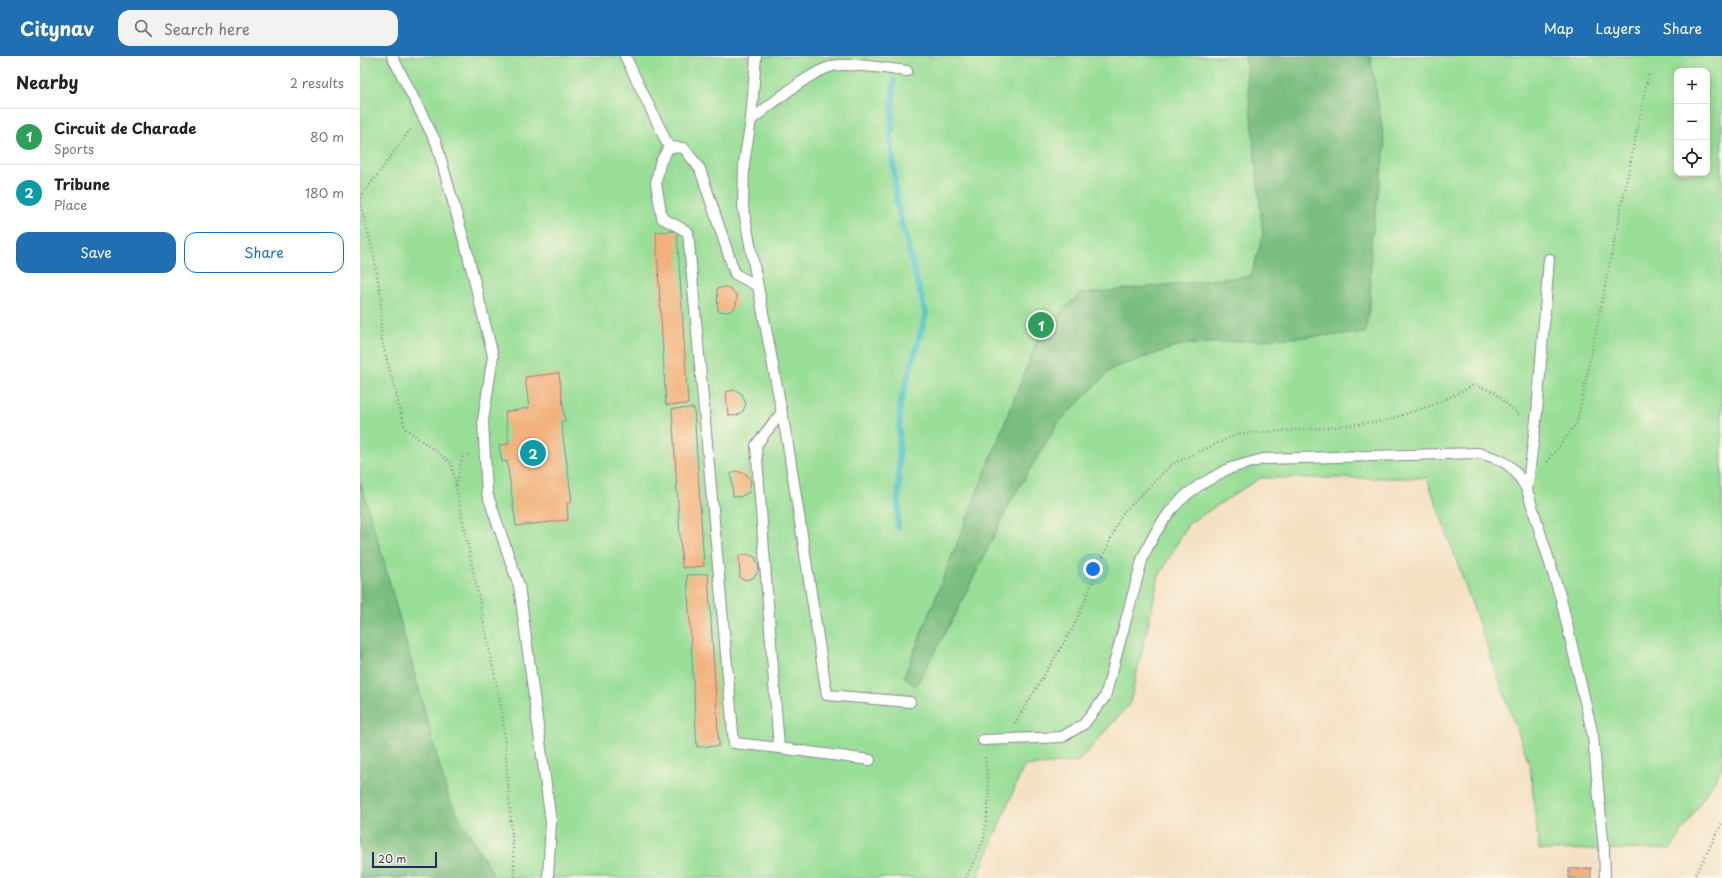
<!DOCTYPE html>
<meta charset="utf-8">
<style>
:root{--surface:#fff;--page:#f2f2f2;--text:#222;--muted:#767676;--line:#e0e0e0;--accent:#1f6fb2}
body{margin:0;font-family:"Playpen Sans",sans-serif;background:var(--page);color:var(--text)}
.controls{position:absolute;right:12px;top:12px;display:grid;overflow:hidden;border-radius:8px;box-shadow:0 2px 10px #0003}
.controls button{width:36px;height:36px;display:grid;place-items:center;padding:0;border:0;border-bottom:1px solid var(--line);background:var(--surface);color:var(--text);font:20px sans-serif}
.scale{position:absolute;left:12px;bottom:10px;width:65px;box-sizing:border-box;padding-left:4px;border:2px solid #1b2f5e;border-top:0;font-size:11px;line-height:14px;white-space:nowrap;color:#1b2f5e;-webkit-text-stroke:3px #fcf5e5;paint-order:stroke}
.you{position:absolute;left:733px;top:513px;width:14px;height:14px;margin:-10px;border:3px solid #fff;border-radius:50%;background:#1a73e8;box-shadow:0 0 0 6px #1a73e833}
.badge{display:grid;place-items:center;width:26px;height:26px;border-radius:50%;background:var(--accent);color:#fff;font-size:13px;font-weight:700}
.pin{position:absolute;translate:-50% -50%;border:2px solid #fff;box-shadow:0 1px 4px #0006}
.list{margin:0;padding:0;list-style:none}
h2{display:flex;justify-content:space-between;align-items:center;height:52px;margin:0;padding:0 16px;font-size:17px}
h2 small{font-size:13px;font-weight:400;color:var(--muted)}
.list li{display:grid;grid-template-columns:26px 1fr auto;gap:12px;align-items:center;box-sizing:border-box;height:56px;padding:0 16px;border-top:1px solid var(--line)}
.list b{display:block;font-size:15px;white-space:nowrap}
.list p{margin:0;font-size:13px;white-space:nowrap;color:var(--muted)}
.list em{font-size:13px;font-style:normal;color:var(--muted)}
.actions{display:flex;gap:8px;padding:12px 16px}
.actions a{flex:1;padding:9px 0;border:1px solid var(--accent);border-radius:12px;text-align:center;font-size:14px;color:var(--accent)}
.actions .main{background:var(--accent);color:#fff}
.icon{flex:none;width:22px;height:22px;fill:none;stroke:currentColor;stroke-width:2;stroke-linecap:round;stroke-linejoin:round}
.map{position:relative;flex:none;width:1362px;height:822px;overflow:hidden}
header{display:flex;align-items:center;gap:24px;box-sizing:border-box;height:56px;padding:0 20px;background:var(--accent);color:#fff}
header strong{font-size:19px}
nav{display:flex;gap:22px;margin-inline-start:auto;font-size:14px}
.search{width:280px;height:36px;background:var(--page);display:flex;align-items:center;gap:10px;box-sizing:border-box;padding:0 14px;border-radius:12px;color:var(--muted);font-size:15px}
main{display:flex}
aside{flex:1;background:var(--surface)}
.map>svg:first-child{display:block}
</style>
<header>
<strong>Citynav</strong>
<div class="search"><svg class="icon" aria-label="search" viewBox="0 0 24 24"><circle cx="10" cy="10" r="6"/><path d="M15 15l6 6"/></svg>Search here</div>
<nav><a>Map</a><a>Layers</a><a>Share</a></nav>
</header>
<main>
<aside>
<h2>Nearby<small>2 results</small></h2>
<ul class="list">
<li><span class="badge" style="background:#2e9e5b">1</span><div><b>Circuit de Charade</b><p>Sports</p></div><em>80 m</em></li>
<li><span class="badge" style="background:#0f9aa8">2</span><div><b>Tribune</b><p>Place</p></div><em>180 m</em></li>
</ul>
<div class="actions"><a class="main">Save</a><a>Share</a></div>
</aside>
<div class="map">
<svg width="1362" height="822" viewBox="0 0 1362 822">
<rect width="100%" height="100%" fill="#fcf5e5"/>
<filter id="ink" filterUnits="userSpaceOnUse"><feTurbulence type="fractalNoise" baseFrequency=".025" numOctaves="2"/><feDisplacementMap in="SourceGraphic" scale="8" xChannelSelector="R" yChannelSelector="G"/><feConvolveMatrix kernelMatrix="1 2 1 2 8 2 1 2 1" color-interpolation-filters="sRGB"/></filter>
<filter id="wash" filterUnits="userSpaceOnUse"><feTurbulence type="fractalNoise" baseFrequency=".012" numOctaves="4" result="noise"/><feDisplacementMap in="SourceGraphic" scale="16" xChannelSelector="R" yChannelSelector="G"/><feGaussianBlur stdDeviation="0.9" result="paint"/><feColorMatrix in="noise" values="0 0 0 0 0 0 0 0 0 0 0 0 0 0 0 0 0 1.4 0 .05"/><feComposite in="paint" operator="in"/></filter>
<g filter="url(#wash)">
<rect width="100%" height="100%" fill="#f4e1c4"/>
<!-- green -->
<path fill="#99de97" stroke="#5a867a" fill-rule="evenodd" d="M0 0H1362V712L1311 793 1179 794 1170 710 1067 422H900L828 468 799 520 770 647 718 706 664 710 617 822H0ZM1317 15H1347V117H1317Z"/>
<!-- forest -->
<path fill="#7abd80" stroke="#4a766f" d="M885 0H1010L1025 90 1011 186 1010 247 1005 277 821 289 753 312 698 367 652 443 597 555 556 630 544 621 681 275 720 238 891 220 903 179Z
M0 425 23 502 88 741 135 822H0Z"/>
<g fill="none" stroke-linecap="round" stroke-linejoin="round">
<!-- stream -->
<path stroke="#57c5cb" stroke-width="6" d="M534 25 531 83 537 149 566 258 540 349 538 471"/>
</g>
<g id="blocks">
<!-- building -->
<path fill="#f2b17c" d="M317 175 328 348 306 349 296 176Z
M364 231 370 232 377 240 376 249 374 253 368 256 358 255 357 233Z
M199 317 205 365H201L212 446 207 447 208 464 156 470 147 405 142 406 139 389 149 388 145 356 169 352 165 321Z
M375 334 382 338 386 348 383 355 378 359 373 360 368 359 366 336Z
M334 352 344 510 322 512 312 353Z
M376 415 386 418 391 424 389 436 380 441 373 440 371 418Z
M386 498 395 501 399 511 398 516 393 522 386 524 380 522 379 500Z
M348 518 359 690 337 691 327 519Z
M1231 812V822H1209V813Z"/>
</g>
</g>
<g filter="url(#ink)">
<use href="#blocks" fill-opacity="0" stroke="#888891" stroke-width="1"/>
<g fill="none" stroke-linecap="round" stroke-linejoin="round">
<!-- service casing -->
<g stroke="#888891" stroke-width="12">
<path id="service" d="M32 0 76 86 107 195 133 300 123 365 127 437 159 530 191 766 188 822
M265 0 309 91
M396 0 391 64C412 48 449 16 473 10 488 6 530 13 547 15
M391 64 384 107 383 151 428 389 467 639 550 646
M398 230 375 218 340 113 324 92 309 91 300 107 296 127 302 162 328 176 374 687 419 692
M422 356 396 389 419 692 510 704
M1167 434 1177 356 1189 203
M623 684 702 681 724 668 745 641 783 501C799 466 817 440 852 422 858 419 864 414 871 412 881 409 893 406 903 403L1118 397C1144 403 1154 409 1167 434L1201 543 1233 680 1244 793 1245 822"/>
</g>
<!-- path -->
<path stroke="#888891" stroke-width="2.5" stroke-dasharray="1 3" stroke-linecap="butt" d="M0 142 51 73
M0 146 13 195 21 241V281L45 372 91 407 143 660 155 822
M1187 406 1217 367 1289 16
M96 429 103 398 109 399
M655 667 714 570 761 459 812 408 878 378 964 372 1025 365 1078 347 1114 329 1134 336 1160 360
M606 822 624 783 629 740 625 699
M1334 822 1362 767"/>
<!-- service -->
<use href="#service" stroke="#fff" stroke-width="10"/>
</g>
</g>
</svg>
<div class="controls">
<button>+</button>
<button>−</button>
<button><svg class="icon" aria-label="locate" viewBox="0 0 24 24"><circle cx="12" cy="12" r="6"/><path d="M12 2v4M12 18v4M2 12h4M18 12h4"/></svg></button>
</div>
<div class="scale">20 m</div>
<div class="you"></div>
<div class="pin badge" style="left:681px;top:269px;background:#2e9e5b">1</div>
<div class="pin badge" style="left:173px;top:397px;background:#0f9aa8">2</div>
</div>
</main>
